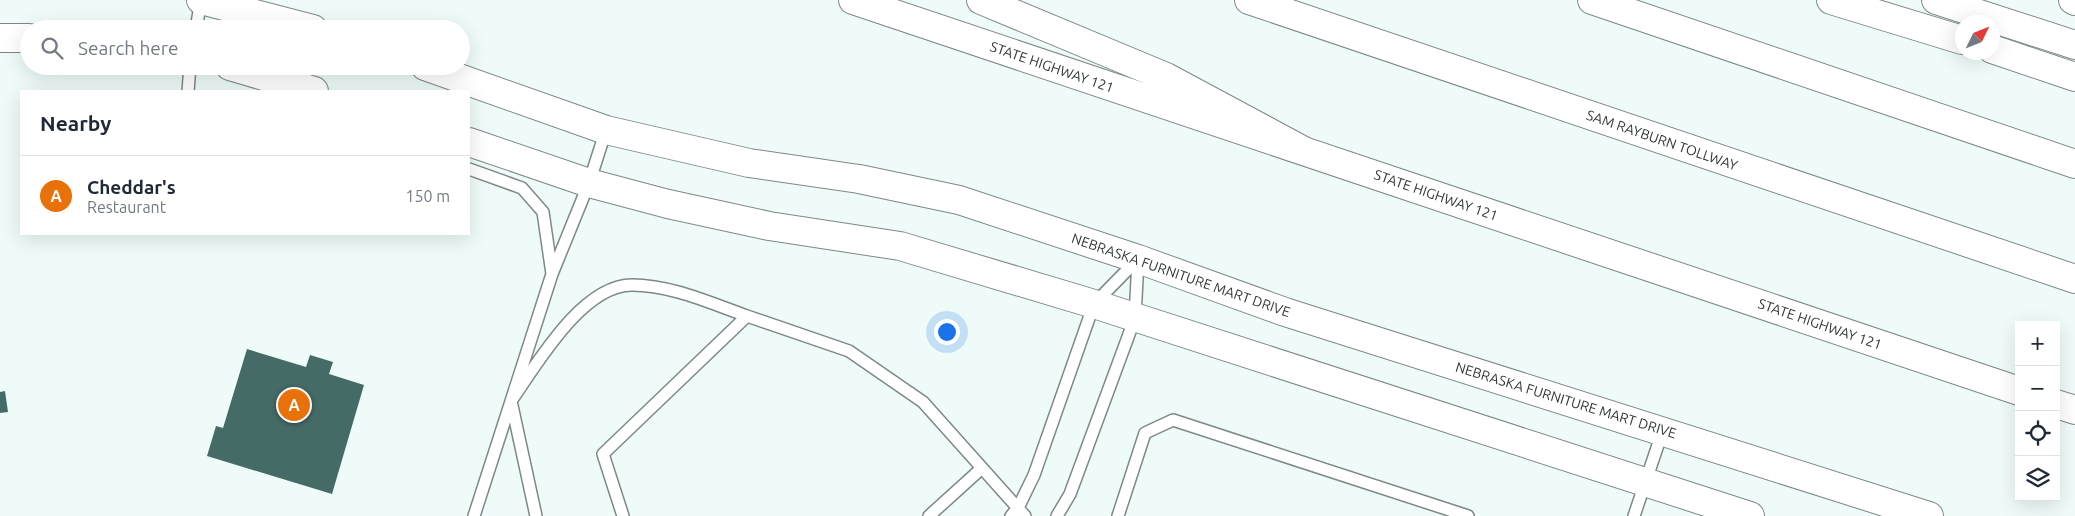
<!DOCTYPE html>
<meta charset="utf-8">
<style>
:root{--surface:#fff;--page:#f2f2f3;--text:#1f2937;--muted:#747a83;--line:#e0e1e3;--accent:#ea580c}
body{margin:0;font-family:Ubuntu,sans-serif;background:var(--page);color:var(--text)}
.controls{position:absolute;right:15px;bottom:15px;display:grid;overflow:hidden;border-radius:0px;box-shadow:0 5px 20px #0002}
.controls button{width:45px;height:45px;display:grid;place-items:center;padding:0;border:0;border-bottom:1px solid var(--line);background:var(--surface);color:var(--text);font:25px sans-serif}
.compass{position:absolute;left:1955px;top:15px;width:45px;height:45px;border-radius:50%;background:var(--surface);box-shadow:0 5px 20px #0002;rotate:47deg}
.you{position:absolute;left:946px;top:331px;width:18px;height:18px;margin:-12px;border:4px solid #fff;border-radius:50%;background:#1a73e8;box-shadow:0 0 0 8px #1a73e833}
.badge{display:grid;place-items:center;width:32px;height:32px;border-radius:50%;background:var(--accent);color:#fff;font-size:16px;font-weight:700}
.pin{position:absolute;translate:-50% -50%;border:2px solid #fff;box-shadow:0 1px 5px #0006}
.list{margin:0;padding:0;list-style:none}
h2{display:flex;justify-content:space-between;align-items:center;height:65px;margin:0;padding:0 20px;font-size:21px}
h2 small{font-size:16px;font-weight:400;color:var(--muted)}
.list li{display:grid;grid-template-columns:32px 1fr auto;gap:15px;align-items:center;box-sizing:border-box;height:80px;padding:0 20px;border-top:1px solid var(--line)}
.list b{display:block;font-size:19px;white-space:nowrap}
.list p{margin:0;font-size:16px;white-space:nowrap;color:var(--muted)}
.list em{font-size:16px;font-style:normal;color:var(--muted)}
.icon{flex:none;width:28px;height:28px;fill:none;stroke:currentColor;stroke-width:2;stroke-linecap:round;stroke-linejoin:round}
.map{position:relative;flex:none;width:2075px;height:516px;overflow:hidden}
.search{position:absolute;background:var(--surface);box-shadow:0 5px 20px #0002;left:20px;top:20px;width:450px;height:55px;display:flex;align-items:center;gap:12px;box-sizing:border-box;padding:0 18px;border-radius:28px;color:var(--muted);font-size:19px}
.panel{position:absolute;background:var(--surface);box-shadow:0 5px 20px #0002;left:20px;top:90px;width:450px;height:145px;border-radius:0px}
.map>svg:first-child{display:block}
</style>
<div class="map">
<svg width="2075" height="516" viewBox="0 0 2075 516">
<rect width="100%" height="100%" fill="#eefbf9"/>
<!-- building -->
<path fill="#456b67" d="M247 349 306 367 310 355 333 362 329 374 364 385 332 494 207 456 216 426 223 428Z
M5 391 8 412 0 413V392Z"/>
<g fill="none" stroke-linecap="round" stroke-linejoin="round">
<!-- lane casing -->
<g stroke="#7d8987" stroke-width="14">
<path id="lane" d="M196 29 201 0
M188 91 190 66
M469 169 522 188 543 212 552 274
M474 516 552 274 589 183 606 130
M536 516 511 401C537 364 582 285 632 285 671 285 710 303 747 316
M623 516 603 454 747 316 849 351 923 402 1025 516
M929 516 982 468
M1011 516 1018 508 1034 475 1094 304 1137 260
M1057 516 1070 494 1135 318 1138 259
M1118 516 1145 433 1173 420 1468 516
M1634 516 1663 430"/>
</g>
<!-- secondary casing -->
<g stroke="#7d8987" stroke-width="30">
<path id="secondary" d="M201 0 313 29
M853 0 2019 391
M1936 0 2075 45
M2073 0 2075 1
M0 38H29
M230 66 314 91
M425 66 606 130 749 163 859 179 959 200 1138 259 1285 312 1929 516
M469 142 589 183 668 204 769 226 900 246 1094 304 1750 516
M2056 404 2075 410"/>
</g>
<!-- highway casing -->
<g stroke="#7d8987" stroke-width="30">
<path id="highway" d="M981 0 1166 77 1302 150
M1249 0 2075 279
M1592 0 2075 164
M1831 0 1962 40
M1992 49 2075 77"/>
</g>
<!-- lane -->
<use href="#lane" stroke="#fff" stroke-width="11"/>
<!-- secondary -->
<use href="#secondary" stroke="#fff" stroke-width="28"/>
<!-- highway -->
<use href="#highway" stroke="#fff" stroke-width="28"/>
</g>
<g text-anchor="middle" stroke-width="5" stroke-linejoin="round" paint-order="stroke">
<!-- street labels -->
<g font-size="14" fill="#323736" stroke="#fff">
<text transform="translate(1052 67) rotate(19)" y="5">STATE HIGHWAY 121</text>
<text transform="translate(1662 140) rotate(19)" y="5">SAM RAYBURN TOLLWAY</text>
<text transform="translate(1436 195) rotate(19)" y="5">STATE HIGHWAY 121</text>
<text transform="translate(1181 275) rotate(19)" y="5">NEBRASKA FURNITURE MART DRIVE</text>
<text transform="translate(1820 324) rotate(19)" y="5">STATE HIGHWAY 121</text>
<text transform="translate(1566 400) rotate(17)" y="5">NEBRASKA FURNITURE MART DRIVE</text>
</g>
</g>
</svg>
<div class="controls">
<button>+</button>
<button>−</button>
<button><svg class="icon" aria-label="locate" viewBox="0 0 24 24"><circle cx="12" cy="12" r="6"/><path d="M12 2v4M12 18v4M2 12h4M18 12h4"/></svg></button>
<button><svg class="icon" aria-label="layers" viewBox="0 0 24 24"><path d="M12 4l9 5-9 5-9-5zM3 14l9 5 9-5"/></svg></button>
</div>
<svg class="compass" viewBox="-18 -18 36 36"><path d="M0-13l5 13h-10z" fill="#e53935"/><path d="M0 13l5-13h-10z" fill="#747a83"/></svg>
<div class="you"></div>
<div class="pin badge" style="left:294px;top:405px;background:#e8710a">A</div>
<div class="search"><svg class="icon" aria-label="search" viewBox="0 0 24 24"><circle cx="10" cy="10" r="6"/><path d="M15 15l6 6"/></svg>Search here</div>
<section class="panel">
<h2>Nearby<small></small></h2>
<ul class="list">
<li><span class="badge" style="background:#e8710a">A</span><div><b>Cheddar's</b><p>Restaurant</p></div><em>150 m</em></li>
</ul>
</section>
</div>
